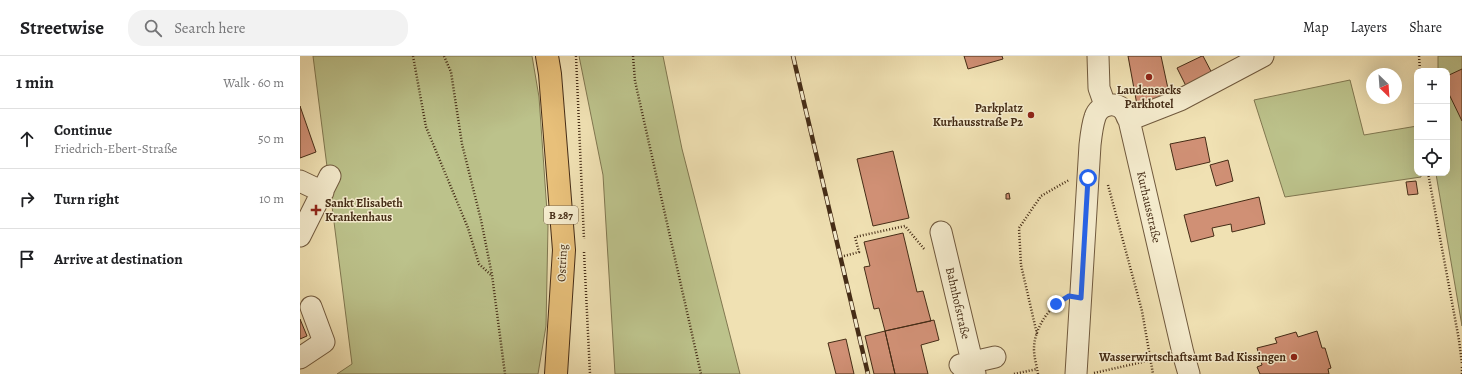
<!DOCTYPE html>
<meta charset="utf-8">
<style>
:root{--surface:#fff;--page:#f2f2f2;--text:#202124;--muted:#757577;--line:#e0e0e0}
body{margin:0;font-family:Alegreya,serif;background:var(--page);color:var(--text)}
.controls{position:absolute;right:12px;top:12px;display:grid;overflow:hidden;border-radius:8px;box-shadow:0 4px 16px #0002}
.controls button{width:36px;height:36px;display:grid;place-items:center;padding:0;border:0;border-bottom:1px solid var(--line);background:var(--surface);color:var(--text);font:20px sans-serif}
.compass{position:absolute;left:1066px;top:12px;width:36px;height:36px;border-radius:50%;background:var(--surface);box-shadow:0 4px 16px #0002;rotate:155deg}
.stop{position:absolute;width:12px;height:12px;margin:-9px;border:3px solid #2563eb;border-radius:50%;background:#fff}
.stop.end{background:#2563eb;border-color:#fff;box-shadow:0 1px 4px #0008}
.list{margin:0;padding:0;list-style:none}
h2{display:flex;justify-content:space-between;align-items:center;height:52px;margin:0;padding:0 16px;font-size:17px}
h2 small{font-size:13px;font-weight:400;color:var(--muted)}
.list li{display:grid;grid-template-columns:26px 1fr auto;gap:12px;align-items:center;box-sizing:border-box;height:60px;padding:0 16px;border-top:1px solid var(--line)}
.list b{display:block;font-size:15px;white-space:nowrap}
.list p{margin:0;font-size:13px;white-space:nowrap;color:var(--muted)}
.list em{font-size:13px;font-style:normal;color:var(--muted)}
.icon{flex:none;width:22px;height:22px;fill:none;stroke:currentColor;stroke-width:2;stroke-linecap:round;stroke-linejoin:round}
.map{position:relative;flex:none;width:1162px;height:318px;overflow:hidden}
header{display:flex;align-items:center;gap:24px;box-sizing:border-box;height:56px;padding:0 20px;background:var(--surface);border-bottom:1px solid var(--line)}
header strong{font-size:19px}
nav{display:flex;gap:22px;margin-inline-start:auto;font-size:14px}
.search{width:280px;height:36px;background:var(--page);display:flex;align-items:center;gap:10px;box-sizing:border-box;padding:0 14px;border-radius:16px;color:var(--muted);font-size:15px}
main{display:flex}
aside{flex:1;background:var(--surface)}
.map>svg:first-child{display:block}
</style>
<header>
<strong>Streetwise</strong>
<div class="search"><svg class="icon" aria-label="search" viewBox="0 0 24 24"><circle cx="10" cy="10" r="6"/><path d="M15 15l6 6"/></svg>Search here</div>
<nav><a>Map</a><a>Layers</a><a>Share</a></nav>
</header>
<main>
<aside>
<h2>1 min<small>Walk · 60 m</small></h2>
<ul class="list">
<li><svg class="icon" aria-label="ahead" viewBox="0 0 24 24"><path d="M12 20V5M6 11l6-6 6 6"/></svg><div><b>Continue</b><p>Friedrich-Ebert-Straße</p></div><em>50 m</em></li>
<li><svg class="icon" aria-label="right" viewBox="0 0 24 24"><path d="M7 20v-9h11M14 6l5 5-5 5"/></svg><div><b>Turn right</b></div><em>10 m</em></li>
<li><svg class="icon" aria-label="arrive" viewBox="0 0 24 24"><path d="M6 21V4h12l-3 4 3 4H6"/></svg><div><b>Arrive at destination</b></div></li>
</ul>
</aside>
<div class="map">
<svg width="1162" height="318" viewBox="0 0 1162 318">
<rect width="100%" height="100%" fill="#f0e1b3"/>
<filter id="stains"><feTurbulence type="fractalNoise" baseFrequency=".005" numOctaves="4"/><feColorMatrix values="0 0 0 0 .2 0 0 0 0 .09 0 0 0 0 .02 0 0 0 .5 -.17"/></filter>
<radialGradient id="worn" r=".72"><stop offset=".6" stop-color="#630" stop-opacity="0"/><stop offset="1" stop-color="#630" stop-opacity=".3"/></radialGradient>
<!-- green -->
<path fill="#bcc28b" stroke="#807750" d="M13 0H232L239 41 248 170 246 270 238 318H37L52 308Z
M279 0H363L382 93 440 318H315L303 119Z
M1138 0H1162V270L1136 118 1147 117V15H1138Z
M1050 24 1064 79 1117 70V117H1121V121L985 141 954 44Z"/>
<!-- building -->
<path fill="#d09075" stroke="#452c16" d="M664 0H702L703 3 668 13Z
M828 0H861L870 42 837 49Z
M902 0H903L913 19 887 32 877 12Z
M1162 13V65L1147 34V20Z
M0 50 16 96 0 102Z
M905 81 910 106 876 114 870 88Z
M593 95 609 162 573 170 557 103Z
M928 104 933 125 916 130 910 109Z
M1116 125 1118 138 1108 139 1106 126Z
M709 137 710 143H706V138Z
M959 141 965 168 932 176 931 168 912 172 914 180 891 186 884 159Z
M603 177 617 236 623 235 631 265 585 275 579 252 574 253 564 211 570 210 564 186Z
M0 263 7 280 0 283Z
M634 264 639 284 621 289 628 318H595L585 275Z
M585 275 595 318H574L565 280Z
M1017 275 1022 292H1025L1031 312 1028 313 1029 318H960L957 311 962 309 957 292 977 287 975 282 996 276 998 281Z
M546 283 554 318H536L528 287Z"/>
<g fill="none" stroke-linecap="round" stroke-linejoin="round">
<!-- minor casing -->
<g stroke="#70593d" stroke-width="23">
<path id="minor" d="M798 0 799 32 805 49
M829 64 880 44 963 0
M0 125 23 136
M641 176 675 318
M0 180 30 120
M0 302 24 286 11 251
M660 309 695 301
M776 318 790 89C791 80 792 70 795 61 799 48 817 44 825 56 826 58 827 62 829 64L883 297 889 318"/>
</g>
<!-- major casing -->
<g stroke="#452c16" stroke-width="24">
<path id="major" d="M247 0 250 18 264 194 256 318"/>
</g>
<!-- path -->
<path stroke="#452c16" stroke-width="2.5" stroke-dasharray="1 2" stroke-linecap="butt" d="M113 0 126 71 168 172 179 208 191 219
M144 0 151 16 162 88 181 164 192 219 205 318
M276 0 284 183
M333 0 335 25 401 318
M1119 0 1120 15
M1128 117 1159 284 1162 308
M808 129 842 255 853 318
M284 196 290 318
M544 200 559 196 555 181 605 170 625 194
M737 278 721 209 719 172 741 140 769 124
M794 317 865 301
M714 318 737 313
M738 318C737 310 734 302 734 293 734 274 747 253 763 244
M1162 318V309"/>
<!-- minor -->
<use href="#minor" stroke="#f5ecce" stroke-width="21"/>
<!-- major -->
<use href="#major" stroke="#e8c07a" stroke-width="22"/>
<!-- rail casing -->
<g stroke="#452c16" stroke-width="4.5">
<path id="rail" d="M493 0 568 318"/>
</g>
<!-- rail -->
<use href="#rail" stroke="#f5ecce" stroke-width="3" stroke-dasharray="9" stroke-linecap="butt"/>
</g>
<g fill="none" stroke-linecap="round" stroke-linejoin="round">
<!-- route -->
<path stroke="#2563eb" stroke-width="5" d="M756 248 769 240 781 242 788 122"/>
</g>
<!-- markers -->
<g fill="#8f2418" stroke="#f5ecce" stroke-width="1.5">
<circle cx="849" cy="21" r="4"/>
<circle cx="731" cy="59" r="4"/>
<path d="M14 148h4v4h4v4h-4v4h-4v-4h-4v-4h4z"/>
<circle cx="994" cy="301" r="4"/>
</g>
<g text-anchor="middle" stroke-width="3" stroke-linejoin="round" paint-order="stroke">
<!-- shield labels -->
<rect fill="#f5ecce" stroke="#7a664d" stroke-width="1" x="244" y="150" width="34" height="18" rx="3"/>
<g font-size="11" font-weight="bold" fill="#452c16">
<text x="261" y="163">B 287</text>
</g>
<!-- poi labels -->
<g font-size="12" font-weight="bold" fill="#452c16" stroke="#f5ecce" text-anchor="end">
<text x="849" y="38" text-anchor="middle">Laudensacks<tspan x="849" dy="14">Parkhotel</tspan></text>
<text x="723" y="56">Parkplatz<tspan x="723" dy="14">Kurhausstraße P2</tspan></text>
<text x="25" y="151" text-anchor="start">Sankt Elisabeth<tspan x="25" dy="14">Krankenhaus</tspan></text>
<text x="986" y="305">Wasserwirtschaftsamt Bad Kissingen</text>
</g>
<!-- street labels -->
<g font-size="12" fill="#452c16" stroke="#f5ecce">
<text transform="translate(849 151) rotate(77)" y="4">Kurhausstraße</text>
<text transform="translate(262 207) rotate(-88)" y="4">Ostring</text>
<text transform="translate(658 247) rotate(77)" y="4">Bahnhofstraße</text>
</g>
</g>
<rect width="100%" height="100%" filter="url(#stains)"/>
<rect width="100%" height="100%" fill="url(#worn)"/>
</svg>
<div class="controls">
<button>+</button>
<button>−</button>
<button><svg class="icon" aria-label="locate" viewBox="0 0 24 24"><circle cx="12" cy="12" r="6"/><path d="M12 2v4M12 18v4M2 12h4M18 12h4"/></svg></button>
</div>
<svg class="compass" viewBox="-18 -18 36 36"><path d="M0-13l5 13h-10z" fill="#e53935"/><path d="M0 13l5-13h-10z" fill="#757577"/></svg>
<div class="stop" style="left:788px;top:122px"></div>
<div class="stop end" style="left:756px;top:248px"></div>
</div>
</main>
